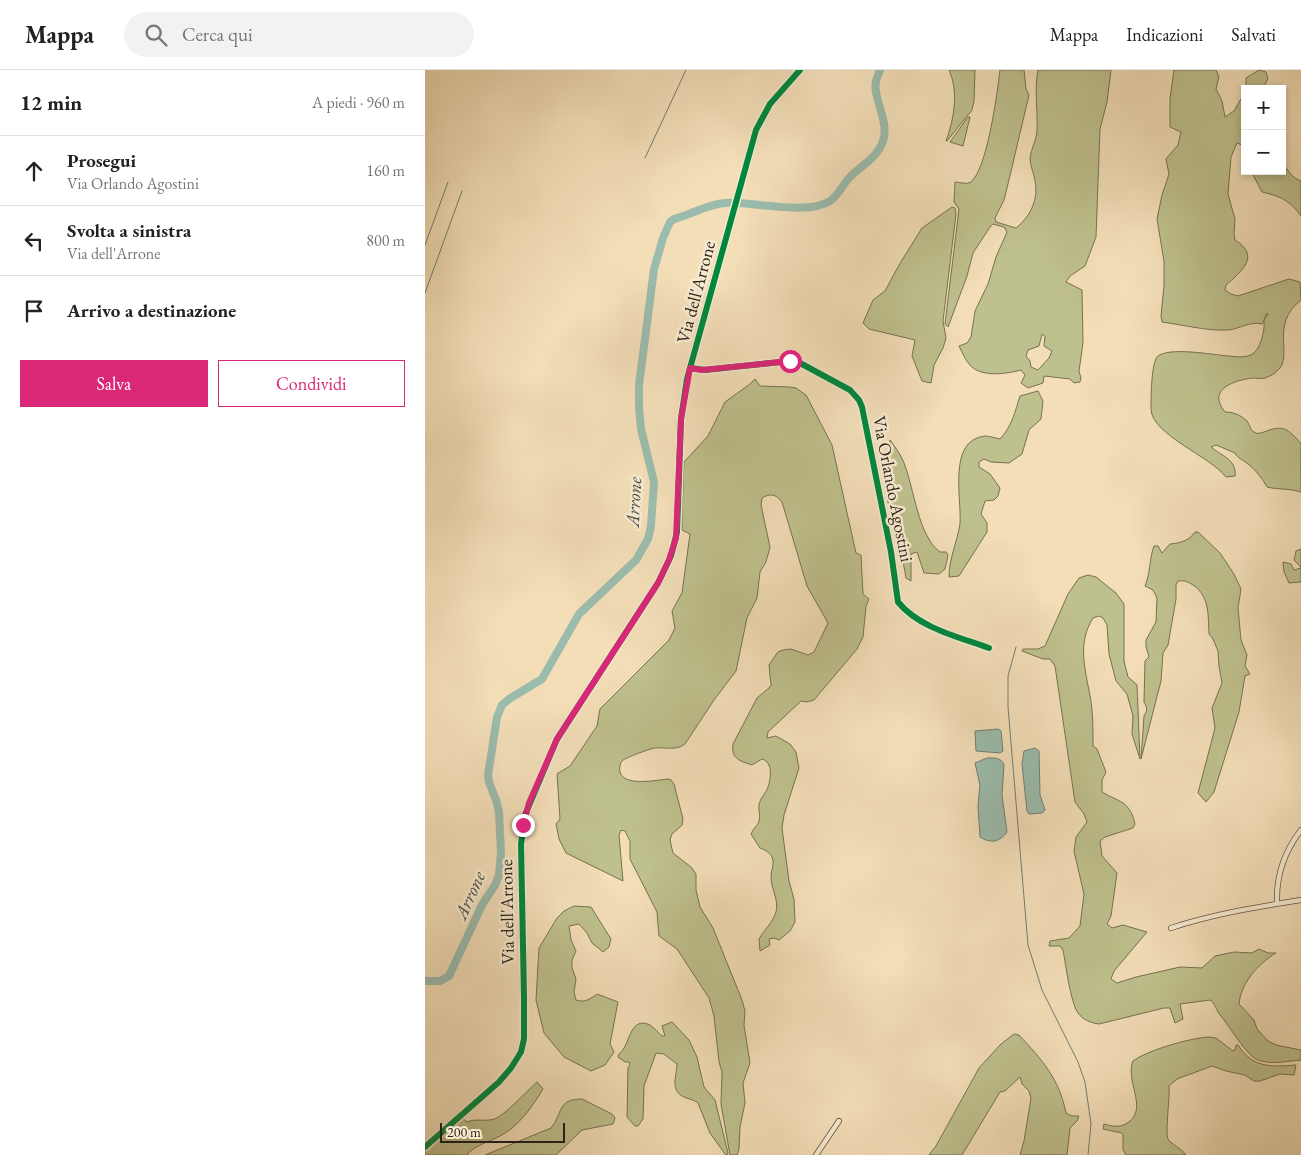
<!DOCTYPE html>
<html lang="it">
<meta charset="utf-8">
<style>
:root{--surface:#fff;--page:#f2f2f2;--text:#222;--muted:#767676;--line:#e0e0e0;--accent:#db2777}
body{margin:0;font-family:"EB Garamond",serif;background:var(--page);color:var(--text)}
.controls{position:absolute;right:15px;top:15px;display:grid;overflow:hidden;border-radius:0px;box-shadow:0 2px 8px #0003}
.controls button{width:45px;height:45px;display:grid;place-items:center;padding:0;border:0;border-bottom:1px solid var(--line);background:var(--surface);color:var(--text);font:25px sans-serif}
.scale{position:absolute;left:15px;bottom:12px;width:125px;box-sizing:border-box;padding-left:5px;border:2px solid #2d2318;border-top:0;font-size:14px;line-height:18px;white-space:nowrap;color:#2d2318;-webkit-text-stroke:4px #f7ead1;paint-order:stroke}
.stop{position:absolute;width:15px;height:15px;margin:-11px;border:4px solid #db2777;border-radius:50%;background:#fff}
.stop.end{background:#db2777;border-color:#fff;box-shadow:0 1px 5px #0008}
.list{margin:0;padding:0;list-style:none}
h2{display:flex;justify-content:space-between;align-items:center;height:65px;margin:0;padding:0 20px;font-size:21px}
h2 small{font-size:16px;font-weight:400;color:var(--muted)}
.list li{display:grid;grid-template-columns:32px 1fr auto;gap:15px;align-items:center;box-sizing:border-box;height:70px;padding:0 20px;border-top:1px solid var(--line)}
.list b{display:block;font-size:19px;white-space:nowrap}
.list p{margin:0;font-size:16px;white-space:nowrap;color:var(--muted)}
.list em{font-size:16px;font-style:normal;color:var(--muted)}
.actions{display:flex;gap:10px;padding:15px 20px}
.actions a{flex:1;padding:11px 0;border:1px solid var(--accent);border-radius:0px;text-align:center;font-size:18px;color:var(--accent)}
.actions .main{background:var(--accent);color:#fff}
.icon{flex:none;width:28px;height:28px;fill:none;stroke:currentColor;stroke-width:2;stroke-linecap:round;stroke-linejoin:round}
.map{position:relative;flex:none;width:876px;height:1085px;overflow:hidden}
header{display:flex;align-items:center;gap:30px;box-sizing:border-box;height:70px;padding:0 25px;background:var(--surface);border-bottom:1px solid var(--line)}
header strong{font-size:24px}
nav{display:flex;gap:28px;margin-inline-start:auto;font-size:18px}
.search{width:350px;height:45px;background:var(--page);display:flex;align-items:center;gap:12px;box-sizing:border-box;padding:0 18px;border-radius:28px;color:var(--muted);font-size:19px}
main{display:flex}
aside{flex:1;background:var(--surface)}
.map>svg:first-child{display:block}
</style>
<header>
<strong>Mappa</strong>
<div class="search"><svg class="icon" aria-label="search" viewBox="0 0 24 24"><circle cx="10" cy="10" r="6"/><path d="M15 15l6 6"/></svg>Cerca qui</div>
<nav><a>Mappa</a><a>Indicazioni</a><a>Salvati</a></nav>
</header>
<main>
<aside>
<h2>12 min<small>A piedi · 960 m</small></h2>
<ul class="list">
<li><svg class="icon" aria-label="ahead" viewBox="0 0 24 24"><path d="M12 20V5M6 11l6-6 6 6"/></svg><div><b>Prosegui</b><p>Via Orlando Agostini</p></div><em>160 m</em></li>
<li><svg class="icon" aria-label="left" viewBox="0 0 24 24"><path d="M17 20v-9H6M10 6l-5 5 5 5"/></svg><div><b>Svolta a sinistra</b><p>Via dell'Arrone</p></div><em>800 m</em></li>
<li><svg class="icon" aria-label="arrive" viewBox="0 0 24 24"><path d="M6 21V4h12l-3 4 3 4H6"/></svg><div><b>Arrivo a destinazione</b></div></li>
</ul>
<div class="actions"><a class="main">Salva</a><a>Condividi</a></div>
</aside>
<div class="map">
<svg width="876" height="1085" viewBox="0 0 876 1085">
<rect width="100%" height="100%" fill="#f3deb8"/>
<filter id="stains"><feTurbulence type="fractalNoise" baseFrequency=".004" numOctaves="4"/><feColorMatrix values="0 0 0 0 .2 0 0 0 0 .09 0 0 0 0 .02 0 0 0 .5 -.17"/></filter>
<radialGradient id="worn" r=".72"><stop offset=".6" stop-color="#630" stop-opacity="0"/><stop offset="1" stop-color="#630" stop-opacity=".3"/></radialGradient>
<!-- green -->
<path fill="#bec08d" stroke="#767252" fill-rule="evenodd" d="M524 0H550L549 31 547 40 522 71H521C529 49 534 22 524 0Z
M575 0H599L601 19 604 25 583 114 579 130 570 148 571 152 591 158C605 147 614 129 610 111 609 103 605 96 605 88 606 79 611 71 612 62 613 41 609 21 613 0H686L682 32 675 59 671 167 660 196 645 206 641 212 657 220 658 273 654 301 656 308 655 312 649 313 645 309 619 306 618 313 603 318 596 313 600 305 596 300C581 304 555 308 544 294 540 289 537 282 534 276L542 273 546 267 550 241 563 214 571 187 582 162 579 157 568 154 565 157 548 183 542 206 523 257 520 254 534 139 529 132 530 112C536 112 543 116 548 110 563 92 572 25 575 0ZM617 264 620 266 619 276 627 281 624 288 613 300 606 297 605 291 601 286 603 280 614 276Z
M749 0H791L794 7 791 19 797 31 800 47 809 41 820 22V84L817 75 812 73 806 87 803 124 810 149 809 164 810 170C836 186 817 201 801 215L800 220 806 224 813 226 864 209 875 212 876 230C844 255 869 286 853 300 850 304 845 306 840 308 836 309 832 308 828 308 810 310 781 319 800 342 808 342 816 345 822 351 825 355 825 361 831 363 834 364 835 363 839 362 859 354 862 359 876 373V422C864 418 854 420 842 417 837 408 831 400 823 394 817 389 813 389 810 383L791 375 786 377C797 386 812 390 810 406L801 407C786 387 728 365 726 340 726 330 726 295 732 287 743 276 788 285 804 286 812 287 823 288 829 283 835 277 838 266 839 258 839 257 839 251 839 250 840 248 842 246 843 244L842 243 837 254C824 251 815 259 803 260 781 261 759 255 737 252L736 246 739 216V191L732 149 737 125 744 104 741 89 753 75 756 62 745 57V29Z
M834 0 841 2 843 9 837 19H821V8Z
M543 47H545L538 76 525 72Z
M857 90C861 99 867 108 876 111V146C865 130 854 126 837 122L826 101H857Z
M527 137 530 138 531 144 518 251 521 268 518 278 509 295 506 313 497 311 487 286 490 270 444 259 438 253 448 230 460 221 474 195 497 158Z
M330 309 335 316 365 317 371 318 381 325 407 375 431 483 436 485 438 524 444 529 441 536 438 567 432 579 389 630 382 632 376 631 343 662 342 668 351 666 365 674 371 682 374 698 359 745 357 758 364 811 369 829 370 852 365 861 354 870 349 868 344 869 345 875 335 881 334 869C339 860 348 852 351 842 354 829 346 819 346 807 346 800 350 794 347 787 344 782 340 780 335 778L326 764C328 758 333 756 334 751 336 746 333 740 334 735 335 728 341 723 343 717 346 708 348 692 337 689L327 695C315 691 306 689 308 674L332 628 344 618 346 615 344 595 353 582 358 580 366 579 383 585 389 582 403 553 382 516 357 432C351 424 345 423 337 428L336 435 345 477 341 492 335 502 332 528 322 548 311 601 289 630 260 674C250 681 242 677 230 678 227 678 199 688 197 691 195 693 194 699 195 702 199 717 232 710 243 709L246 710 249 714 258 749 257 755 247 764 245 770 248 783 266 797 271 804V820L275 837 288 858 317 930 320 941 319 955 325 993 318 1013 320 1033 315 1057 314 1079 312 1085H305L296 1034 297 1002 294 992 289 946 284 928 252 879 234 866 232 842 205 789V771L200 761 196 760 194 765 198 811 141 783 134 769 131 754 135 749 132 704 145 696 172 656 175 639 244 570 250 558 247 541 257 523 265 464 257 460V443L259 392 283 366 300 332 325 314Z
M613 321 618 331 616 349 604 360 597 384 584 393 566 392 559 389 554 392V397L565 404 575 418 573 426 569 430 560 431 556 444 562 453V462L534 506 524 507C524 489 532 472 535 454 537 429 522 370 560 366 564 366 570 368 575 369 587 356 590 342 595 326Z
M465 370C470 377 476 385 479 393 489 418 493 466 515 482H521L523 485 520 499 514 504 499 503 492 482 486 484V511L481 508 473 463 462 429Z
M770 462H773L795 483 809 504 816 519 813 538 816 570 822 585 820 596 825 604 820 606 814 642 789 722 781 732 773 723 790 658 787 638 797 613 794 596 793 581 788 569 784 564C783 546 785 526 768 515 763 512 760 510 753 511L751 515V529L743 575 738 583 736 611 716 689 719 646C723 640 722 637 719 632L720 591 724 587 721 576V570L731 552 732 528 728 520 720 516C726 502 724 489 729 476H733L737 483 745 474C755 473 764 471 770 462Z
M876 479V512L864 513 859 502 858 492 866 494 869 500 876 498 875 496 869 490 871 481Z
M663 505 671 507 691 523 699 534V591L703 607 712 615 715 689 707 664 708 646 702 624 691 611 684 584 682 555 678 548 674 546 668 548C649 578 664 608 667 640 668 652 668 664 668 676L672 679 681 702 677 710V722C694 732 705 731 710 754L708 758 680 767 675 771 677 786 692 803 686 846 682 854 687 858 698 855 722 862 689 901 686 909 692 913 711 907 755 897 777 898 790 886 809 882 827 883 834 879 843 883H851C833 894 816 913 814 934L829 950 832 959 843 971 851 975 876 980V990C863 991 846 995 833 990 822 986 805 957 796 946 791 941 791 934 785 930L755 934 758 949 750 953 745 938H739L674 954C666 953 658 950 653 943 645 931 641 895 638 880L635 876H624L625 871 644 868 655 856 659 824 649 781 651 767 662 752 659 744 650 732 630 596 625 589H618L597 581 598 579H613L620 576 643 524 654 508Z
M149 836 166 837 186 869 184 877 178 882 167 873 162 863 154 854 144 856 146 870 151 881 147 890V898L151 909 149 922 151 930C160 933 165 929 172 924L193 932 185 974 189 982 180 995 166 1001 139 987 119 963 111 930 114 878 132 848 139 841Z
M247 952 264 970 272 987 279 1017 290 1030 303 1083 302 1085 300 1084 285 1063 273 1033C268 1029 262 1029 257 1026 245 1019 252 1005 252 994L239 984 231 983 219 1016 218 1049 213 1056H210L202 1047 203 998 205 994 204 992H200L193 987 194 984C205 977 204 945 225 955 230 958 233 963 237 966H240L237 956Z
M589 964 594 965C617 990 634 1008 641 1043L647 1046H654L652 1051 645 1058 642 1085H595L599 1071 606 1028 604 1021 597 1014 595 1007 580 1021 575 1022 537 1085H504L511 1076 554 998 576 974Z
M784 967 791 968 808 981 810 980 811 975H813C828 998 845 997 871 995L869 1005 855 1004 835 1011H829L820 1005 801 1001 787 996 752 1009 744 1016C745 1028 740 1063 743 1069 745 1073 757 1079 761 1085H701L698 1080V1065L697 1063 678 1059 679 1054C689 1057 697 1058 705 1051 722 1037 700 1010 708 991 723 980 765 968 784 967Z
M112 1012 118 1019C108 1036 93 1057 75 1066 63 1072 54 1074 43 1083V1085H0V1077L37 1048 42 1052C50 1048 60 1052 69 1049 78 1047 104 1019 112 1012Z
M157 1029 187 1044 190 1048 188 1054 157 1060 131 1085H60L126 1058C138 1043 132 1029 157 1029Z"/>
<!-- water -->
<path fill="#9bbcad" stroke="#6f7f71" d="M573 659 576 661 578 681 575 683 551 681 550 661Z
M610 678 614 681 615 725 620 740 617 743 604 744 602 741 597 694 599 681Z
M562 688C569 688 576 687 579 695L577 725 582 762C575 772 566 774 555 767L553 736 555 715 550 693Z"/>
<g fill="none" stroke-linecap="round" stroke-linejoin="round">
<!-- stream -->
<path stroke="#6f7f71" stroke-width="1" d="M220 88 261 0
M0 175 23 112
M0 223 37 121
M591 577 583 606V637L603 875 617 920 653 992 660 1012 666 1054 663 1085"/>
<!-- river -->
<path stroke="#9bbcad" stroke-width="8" d="M0 911H15L24 906 57 835 70 815 74 805 76 783 74 742 71 730 64 712 63 705 72 647 77 635 84 629 117 609 154 544 211 490 223 469 226 456 229 412 216 359 214 336V315L229 199 238 168 245 152 249 149C266 145 282 134 300 133 326 131 383 146 405 131 414 125 418 114 425 107 436 96 453 87 458 71 465 52 447 27 451 11 452 7 454 3 455 0"/>
<!-- minor casing -->
<g stroke="#5e5240" stroke-width="6">
<path id="minor" d="M265 298 280 300 365 291 375 293 425 320 434 330 437 337 466 482 473 532C494 558 534 567 564 578
M852 833C851 805 859 782 876 760
M746 858C788 844 832 837 876 830
M391 1085 414 1051"/>
</g>
<!-- tertiary casing -->
<g stroke="#5e5240" stroke-width="8">
<path id="tertiary" d="M0 1077 74 1012 86 998 96 982 99 969V927L96 774 100 745 132 669 233 513 246 486 252 462 256 349 262 309 331 60 345 34 375 0"/>
</g>
<!-- minor -->
<use href="#minor" stroke="#f7ead1" stroke-width="4.5"/>
<!-- tertiary -->
<use href="#tertiary" stroke="#f7ead1" stroke-width="5.5"/>
<!-- cycleway casing -->
<g stroke="#f7ead1" stroke-width="9">
<path id="cycleway" d="M265 298 280 300 365 291 375 293 425 320 434 330 437 337 466 482 473 532C494 558 534 567 564 578
M0 1077 74 1012 86 998 96 982 99 969V927L96 774 100 745 132 669 233 513 246 486 252 462 256 349 262 309 331 60 345 34 375 0"/>
</g>
<!-- cycleway -->
<use href="#cycleway" stroke="#00873e" stroke-width="6"/>
</g>
<g fill="none" stroke-linecap="round" stroke-linejoin="round">
<!-- route -->
<path stroke="#db2777" stroke-width="6" d="M98 755 104 733 132 669 233 513 244 490 251 468 256 349 265 298 277 300 365 291"/>
</g>
<g text-anchor="middle" stroke-width="5" stroke-linejoin="round" paint-order="stroke">
<!-- street labels -->
<g font-size="18" fill="#2d2318" stroke="#f7ead1">
<text transform="translate(271 222) rotate(-75)" y="6">Via dell'Arrone</text>
<text transform="translate(468 419) rotate(79)" y="6">Via Orlando Agostini</text>
<text transform="translate(82 842) rotate(-91)" y="6">Via dell'Arrone</text>
</g>
<!-- water labels -->
<g font-size="19" font-style="italic" fill="#4e5145" stroke="#f7ead1">
<text transform="translate(208 432) rotate(-87)" y="7">Arrone</text>
<text transform="translate(44 825) rotate(-66)" y="7">Arrone</text>
</g>
</g>
<rect width="100%" height="100%" filter="url(#stains)"/>
<rect width="100%" height="100%" fill="url(#worn)"/>
</svg>
<div class="controls">
<button>+</button>
<button>−</button>
</div>
<div class="scale">200 m</div>
<div class="stop" style="left:365px;top:291px"></div>
<div class="stop end" style="left:98px;top:755px"></div>
</div>
</main>
